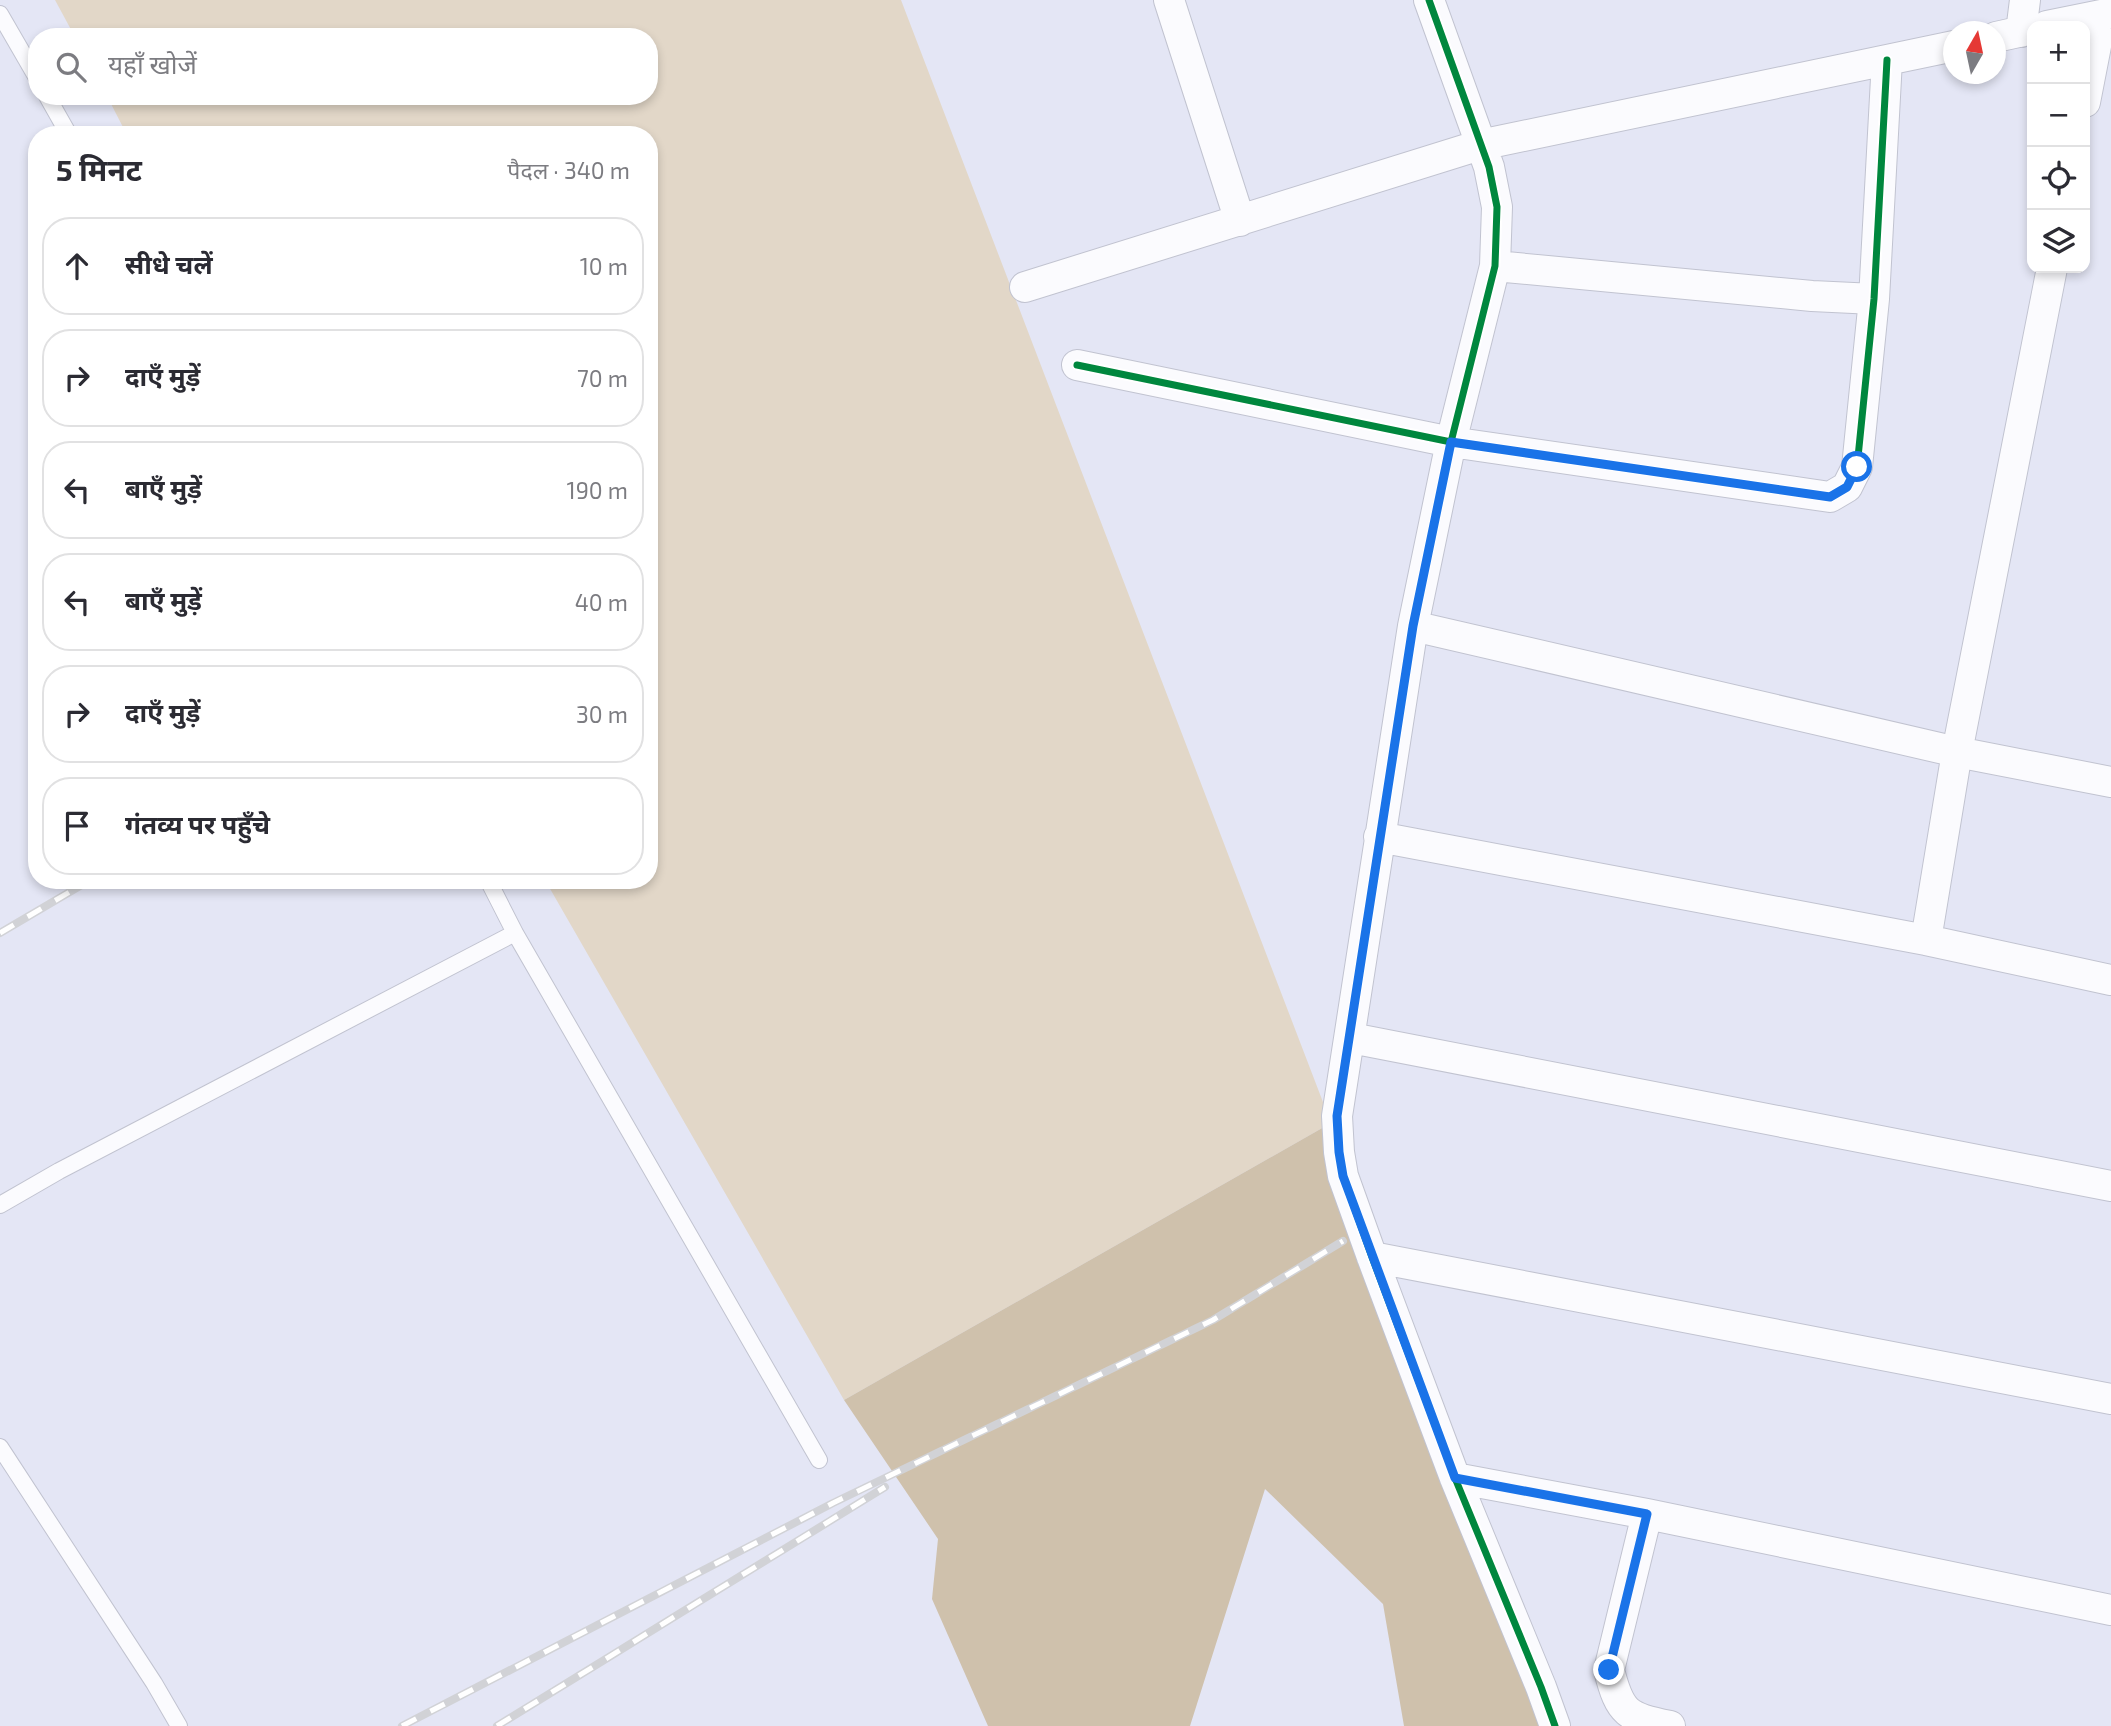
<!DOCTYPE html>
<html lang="hi">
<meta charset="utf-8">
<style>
:root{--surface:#fff;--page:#f2f2f3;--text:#2b2b33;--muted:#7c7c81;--line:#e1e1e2}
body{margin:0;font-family:"Exo 2","Noto Sans Devanagari",sans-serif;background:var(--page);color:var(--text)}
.controls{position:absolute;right:21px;top:21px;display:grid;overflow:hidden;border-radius:14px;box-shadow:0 4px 10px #0003}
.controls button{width:63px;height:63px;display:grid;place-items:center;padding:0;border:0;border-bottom:2px solid var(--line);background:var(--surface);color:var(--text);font:35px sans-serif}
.compass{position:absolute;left:1943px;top:21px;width:63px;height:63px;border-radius:50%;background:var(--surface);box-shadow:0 4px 10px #0003;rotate:9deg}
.stop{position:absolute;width:21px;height:21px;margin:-16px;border:5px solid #1a73e8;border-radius:50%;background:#fff}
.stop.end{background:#1a73e8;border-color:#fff;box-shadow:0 2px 7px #0008}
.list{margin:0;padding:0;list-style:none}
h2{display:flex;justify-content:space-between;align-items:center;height:91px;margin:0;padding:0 28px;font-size:30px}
h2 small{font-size:23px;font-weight:400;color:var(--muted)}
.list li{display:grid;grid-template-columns:46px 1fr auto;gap:21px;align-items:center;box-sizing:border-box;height:98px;margin:0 14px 14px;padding:0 14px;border:2px solid var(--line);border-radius:28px}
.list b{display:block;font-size:26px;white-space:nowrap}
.list em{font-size:23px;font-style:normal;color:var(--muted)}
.icon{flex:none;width:38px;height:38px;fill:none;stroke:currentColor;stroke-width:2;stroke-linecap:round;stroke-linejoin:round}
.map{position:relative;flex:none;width:2111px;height:1726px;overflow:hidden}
.search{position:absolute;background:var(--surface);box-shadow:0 4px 10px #0003;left:28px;top:28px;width:630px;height:77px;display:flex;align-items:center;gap:18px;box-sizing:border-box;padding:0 24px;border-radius:28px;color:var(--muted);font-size:26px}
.panel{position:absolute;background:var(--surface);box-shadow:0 4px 10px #0003;left:28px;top:126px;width:630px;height:763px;border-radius:28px}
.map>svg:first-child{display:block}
</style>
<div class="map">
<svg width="2111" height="1726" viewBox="0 0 2111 1726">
<rect width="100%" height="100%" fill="#e4e6f5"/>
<!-- green -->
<path fill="#e2d7c8" d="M55 0H901L1331 1123 844 1400 545 880H649V135H127L107 96H649V37H75Z"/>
<!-- forest -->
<path fill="#cfc1ac" d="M1331 1123 1552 1726H1404L1383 1604 1265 1489 1190 1726H988L932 1599 938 1539 844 1400Z"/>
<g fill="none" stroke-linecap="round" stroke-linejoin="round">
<!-- lane casing -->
<g stroke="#c1c3d0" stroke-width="18">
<path id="lane" d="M0 14 37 78
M47 96 69 135
M488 880 515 933 819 1460
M0 1205 59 1171 515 933
M0 1447 154 1683 179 1726"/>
</g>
<!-- street casing -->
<g stroke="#c1c3d0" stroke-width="32">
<path id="street" d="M1169 0 1240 221
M1429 0 1489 167 1497 207 1495 266 1451 442 1413 626 1337 1116 1339 1152 1343 1176 1372 1257 1455 1478 1541 1687 1555 1726
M2047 26 2111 13
M2021 32 2025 0
M1996 37 2032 29
M2085 102 2102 15
M1495 266 1812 296 1874 299
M1025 287 1480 145 1954 46
M1077 365 1451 442 1830 497 1847 487 1857 467 1874 299 1887 60
M1413 626 1957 752 2111 782
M1379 837 1926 940 2111 980
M1926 940 1957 752 2052 268
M1351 1038 2111 1186
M1372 1257 2111 1399
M1455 1478 1647 1514 2111 1610
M1647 1514 1609 1670C1620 1714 1627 1717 1670 1726"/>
</g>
<!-- lane -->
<use href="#lane" stroke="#fbfbfe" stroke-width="16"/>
<!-- street -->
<use href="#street" stroke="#fbfbfe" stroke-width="30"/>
<!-- rail casing -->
<g stroke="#d1d2d6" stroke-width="8">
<path id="rail" d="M0 933 90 880
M402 1726 833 1503 1213 1320 1343 1241
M497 1726 885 1487"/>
</g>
<!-- rail -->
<use href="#rail" stroke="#fff" stroke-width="5" stroke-dasharray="16" stroke-linecap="butt"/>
<!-- cycleway casing -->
<g stroke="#fff" stroke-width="11">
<path id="cycleway" d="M1429 0 1489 167 1497 207 1495 266 1451 442 1413 626 1337 1116 1339 1152 1343 1176 1372 1257 1455 1478 1541 1687 1555 1726
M1077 365 1451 442 1830 497 1847 487 1857 467 1874 299 1887 60"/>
</g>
<!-- cycleway -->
<use href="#cycleway" stroke="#00873e" stroke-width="7"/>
</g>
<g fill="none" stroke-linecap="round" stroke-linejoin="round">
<!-- route -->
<path stroke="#1a73e8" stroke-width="9" d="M1609 1670 1647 1514 1455 1478 1343 1176 1339 1152 1337 1116 1413 626 1451 442 1830 497 1847 487 1857 467"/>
</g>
</svg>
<div class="controls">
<button>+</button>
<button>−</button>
<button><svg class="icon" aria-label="locate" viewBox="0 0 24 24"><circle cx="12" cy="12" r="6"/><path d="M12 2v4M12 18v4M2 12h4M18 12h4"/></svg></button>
<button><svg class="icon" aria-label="layers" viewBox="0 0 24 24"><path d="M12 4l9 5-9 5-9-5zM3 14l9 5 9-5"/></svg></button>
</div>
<svg class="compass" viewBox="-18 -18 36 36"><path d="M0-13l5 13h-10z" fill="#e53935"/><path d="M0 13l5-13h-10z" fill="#7c7c81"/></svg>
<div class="stop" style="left:1857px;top:467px"></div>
<div class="stop end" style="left:1609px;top:1670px"></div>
<div class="search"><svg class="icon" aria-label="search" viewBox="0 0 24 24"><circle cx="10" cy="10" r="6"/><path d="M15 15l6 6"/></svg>यहाँ खोजें</div>
<section class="panel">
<h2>5 मिनट<small>पैदल · 340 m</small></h2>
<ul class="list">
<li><svg class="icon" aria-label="ahead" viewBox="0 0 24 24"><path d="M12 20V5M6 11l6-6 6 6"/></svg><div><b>सीधे चलें</b></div><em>10 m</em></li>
<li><svg class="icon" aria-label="right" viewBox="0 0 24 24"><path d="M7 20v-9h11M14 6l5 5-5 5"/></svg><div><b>दाएँ मुड़ें</b></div><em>70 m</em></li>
<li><svg class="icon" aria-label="left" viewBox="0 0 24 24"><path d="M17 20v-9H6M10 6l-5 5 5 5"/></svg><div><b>बाएँ मुड़ें</b></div><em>190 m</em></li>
<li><svg class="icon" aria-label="left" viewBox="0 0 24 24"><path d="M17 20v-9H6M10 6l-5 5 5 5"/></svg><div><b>बाएँ मुड़ें</b></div><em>40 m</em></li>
<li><svg class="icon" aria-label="right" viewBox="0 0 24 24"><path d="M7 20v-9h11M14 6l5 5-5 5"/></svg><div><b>दाएँ मुड़ें</b></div><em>30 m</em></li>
<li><svg class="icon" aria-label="arrive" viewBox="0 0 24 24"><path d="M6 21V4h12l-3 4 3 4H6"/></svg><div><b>गंतव्य पर पहुँचे</b></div></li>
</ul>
</section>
</div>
